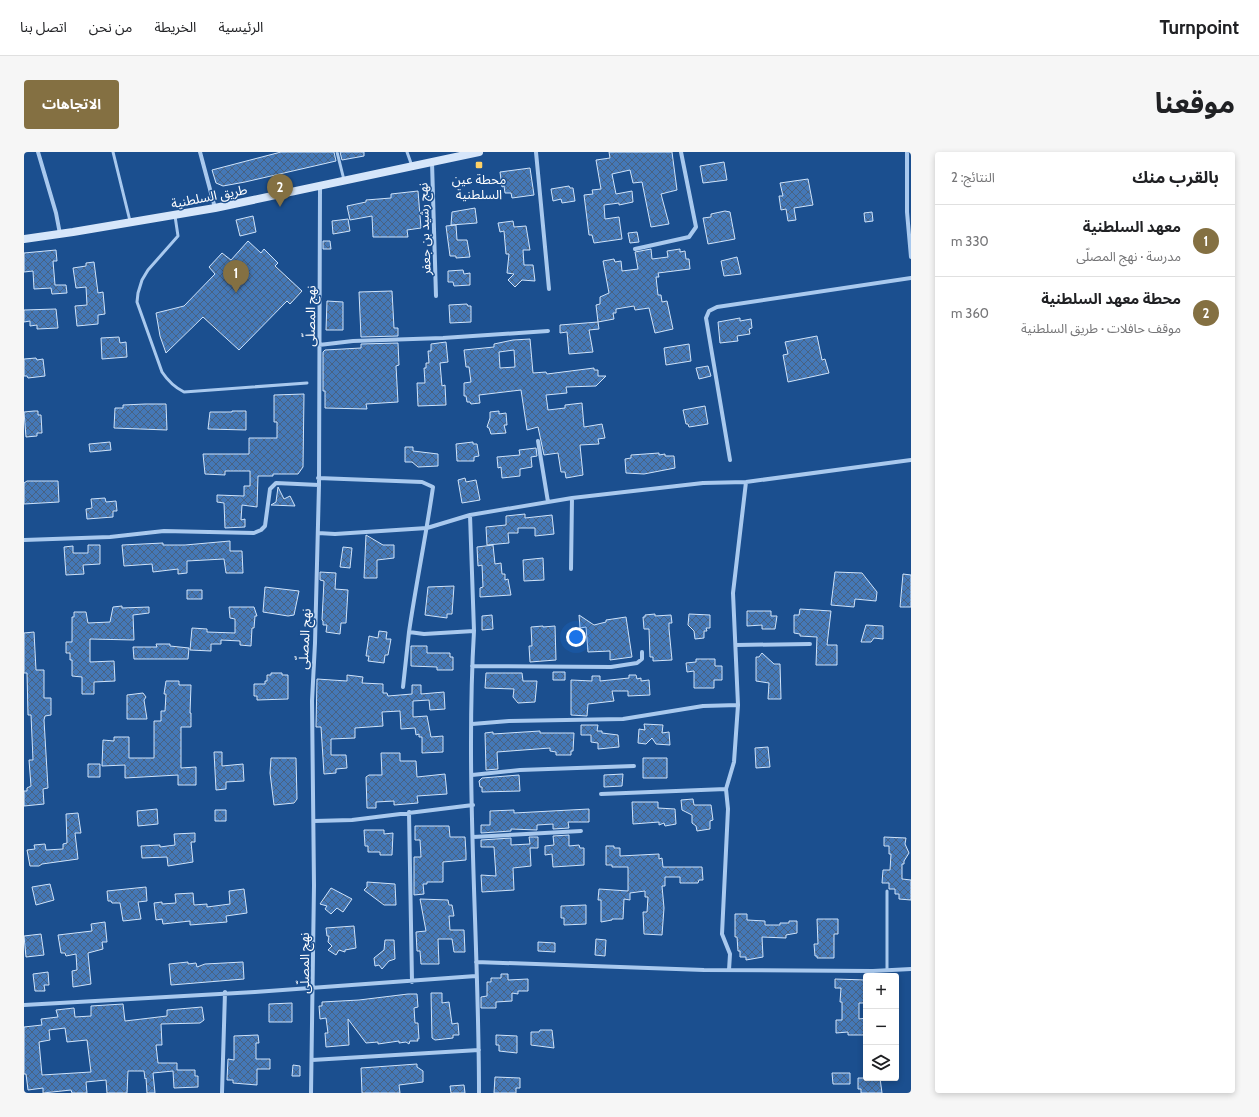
<!DOCTYPE html>
<html lang="ar">
<meta charset="utf-8">
<style>
:root{--surface:#fff;--page:#f6f6f6;--text:#202124;--muted:#757577;--line:#e0e0e0;--accent:#847042}
body{margin:0;font-family:Cabin,"Noto Sans Arabic",sans-serif;background:var(--page);color:var(--text);direction:rtl}
.controls{position:absolute;right:12px;bottom:12px;display:grid;overflow:hidden;border-radius:4px;box-shadow:0 2px 6px #0003}
.controls button{width:36px;height:36px;display:grid;place-items:center;padding:0;border:0;border-bottom:1px solid var(--line);background:var(--surface);color:var(--text);font:20px sans-serif}
.you{position:absolute;left:552px;top:485px;width:14px;height:14px;margin:-10px;border:3px solid #fff;border-radius:50%;background:#1a73e8;box-shadow:0 0 0 6px #1a73e833}
.badge{display:grid;place-items:center;width:26px;height:26px;border-radius:50%;background:var(--accent);color:#fff;font-size:13px;font-weight:700}
.pin{position:absolute;translate:-50% -33px;filter:drop-shadow(0 1px 2px #0008)}
.pin::after{content:'';position:absolute;top:21px;width:14px;height:12px;background:inherit;clip-path:polygon(0 0,100% 0,50% 100%)}
.list{margin:0;padding:0;list-style:none}
h2{display:flex;justify-content:space-between;align-items:center;height:52px;margin:0;padding:0 16px;font-size:17px}
h2 small{font-size:13px;font-weight:400;color:var(--muted)}
.list li{display:grid;grid-template-columns:26px 1fr auto;gap:12px;align-items:center;box-sizing:border-box;height:72px;padding:0 16px;border-top:1px solid var(--line)}
.list b{display:block;font-size:15px;white-space:nowrap}
.list p{margin:0;font-size:13px;white-space:nowrap;color:var(--muted)}
.list em{font-size:13px;font-style:normal;color:var(--muted)}
.icon{flex:none;width:22px;height:22px;fill:none;stroke:currentColor;stroke-width:2;stroke-linecap:round;stroke-linejoin:round}
.map{position:relative;flex:none;width:887px;height:941px;overflow:hidden;direction:ltr;border-radius:4px}
header{display:flex;align-items:center;gap:24px;box-sizing:border-box;height:56px;padding:0 20px;background:var(--surface);border-bottom:1px solid var(--line)}
header strong{font-size:19px}
nav{display:flex;gap:22px;margin-inline-start:auto;font-size:14px}
.intro{display:flex;align-items:center;justify-content:space-between;box-sizing:border-box;height:96px;padding:0 24px}
h1{margin:0;font-size:28px}
.button{padding:10px 18px;border-radius:4px;background:var(--accent);color:#fff;font-size:14px;font-weight:700}
main{display:flex;gap:24px;padding:0 24px}
aside{flex:1;background:var(--surface);border-radius:4px;box-shadow:0 2px 6px #0003}
.map>svg:first-child{display:block}
</style>
<header>
<strong>Turnpoint</strong>
<nav><a>الرئيسية</a><a>الخريطة</a><a>من نحن</a><a>اتصل بنا</a></nav>
</header>
<div class="intro"><h1>موقعنا</h1><a class="button">الاتجاهات</a></div>
<main>
<aside>
<h2>بالقرب منك<small>النتائج: 2</small></h2>
<ul class="list">
<li><span class="badge">1</span><div><b>معهد السلطنية</b><p>مدرسة · نهج المصلّى</p></div><em>330 m</em></li>
<li><span class="badge">2</span><div><b>محطة معهد السلطنية</b><p>موقف حافلات · طريق السلطنية</p></div><em>360 m</em></li>
</ul>
</aside>
<div class="map">
<svg width="887" height="941" viewBox="0 0 887 941">
<defs>
<pattern id="building-cross-hatch" width="8" height="8" patternUnits="userSpaceOnUse"><rect width="8" height="8" fill="#4478b7"/><path d="M0 0l8 8M0 8l8-8" fill="none" stroke="#486282"/></pattern>
</defs>
<rect width="100%" height="100%" fill="#1b4f8f"/>
<!-- building -->
<path fill="url(#building-cross-hatch)" stroke="#cfe3fa" fill-rule="evenodd" d="M257 0H310L312 9 221 30 199 34 192 31 188 18Z
M316 0H340V4L318 8Z
M585 0H648L653 38 637 42 645 72 627 75 618 30 609 31 606 18 588 22 592 42 608 39 609 50 595 53V51L580 53 581 67 595 65 598 87 570 91 568 83H565L560 43 569 42 568 38 577 37 572 8 586 6Z
M700 10 703 28 679 31 676 14Z
M506 16 510 43 488 46 487 41H481L480 34 478 35 476 20Z
M784 27 789 53 770 56 772 68 764 69 762 57 757 58 755 44H759L756 31Z
M545 34 546 36H549L551 49 538 51 537 47 529 49 527 37Z
M394 39 397 76 383 78 384 85H349L348 64 326 68 323 54 342 50V48L367 46V42Z
M451 56 453 71 427 73 428 60Z
M701 59 706 60 711 87 684 92 679 66 687 65V62Z
M848 60 849 69 841 70 840 61Z
M229 64 232 80 216 84 212 68Z
M324 67 326 79 309 82 308 69Z
M489 69 490 75 502 74 506 98H499L500 113H509L511 129 498 128 491 135 484 128 490 122 483 121 485 102H482L480 79 476 80 474 71Z
M432 73 433 88H443L446 105 432 106V104H426L422 74Z
M613 80 615 90 606 91 604 81Z
M224 89 237 101 240 97 254 111 251 114 278 139 266 152 263 149 215 198 179 165 142 201 136 184 132 161 160 154 191 122 185 115 198 101 207 108Z
M299 89H306L307 97H299Z
M627 97 628 107 644 105 643 99 656 97V100L661 99 662 107H665L666 117 634 121 635 125H632L634 143H637L638 150 643 149 649 177 631 181 625 156 611 158 610 154 592 157V161H589L590 167 574 170 572 153 576 152V145L585 141 579 109 590 107 591 110 597 109 598 119 614 117 611 100Z
M32 98 33 109H29L31 133H42L43 141 28 142 27 136 10 137 9 119 0 120V101Z
M713 105 717 122 700 124 697 109Z
M70 110 74 141 79 140 81 162 74 163V172L53 174 51 154 63 153 62 135 52 136 49 116 62 114V111Z
M439 118 440 122 446 121V133L430 134 429 130H424V119Z
M368 139 370 176H374V184L337 185 335 140Z
M303 149 319 150V178H302Z
M443 152 444 154H447V170L426 171 425 153Z
M32 157 34 176 13 177V173L6 174V169L0 170V158Z
M716 166V169L727 167 728 176 725 177 726 182 713 184 714 189 696 191 694 170Z
M574 170 575 177 565 178 569 200 545 202 543 180 536 181V173Z
M793 184 798 208 801 207 805 221 764 230 759 203 764 202 761 190Z
M95 185 96 191 102 190 103 205 78 207 77 186Z
M506 187 509 221 522 220 523 222 570 216V218H574V224H582L572 234 542 235 543 241 522 243 524 258 541 256V253L558 251 560 275 578 272 581 286 574 287 575 292 556 293 559 323 542 326 541 320H537L534 301 520 303 514 275 503 278 497 238 455 243 456 251 447 252 446 250H443L442 244H440V231L447 230 445 215H442L440 198 470 195V192L489 188ZM490 198 491 215 476 216 475 200Z
M422 190 424 210 416 211 418 234 421 233 422 253 394 254 393 231H401L400 216H402V211H405L404 199H407V192Z
M374 191 375 213 372 214 374 250 342 252 343 257 301 256V239H299V200L301 198 337 196V192Z
M665 192 667 209 642 213 640 196Z
M12 206 13 208 19 207 21 224 4 226 3 224H0V207Z
M684 214 687 224 675 227 672 216Z
M280 242 279 315 274 322H249V324H234L233 355 218 353 217 368 221 367V375L201 376 200 351 193 350V343L220 344V334H226V319H201V323L181 322 179 302H225V286H253V270H250V243Z
M121 252H142L143 278 90 276 91 256H99V253Z
M681 254 684 272 665 275 664 272H662L659 258Z
M10 259H14V263H17L18 281H13V284L2 285 0 260Z
M208 259H222V278L184 277 186 260H208Z
M475 259V262L482 261 483 273H480L482 281 467 282 465 276 463 275 466 266V260Z
M86 290 87 298 66 300 65 292Z
M449 290V292H453L455 304 450 305V309H433L432 292Z
M381 295H389V299L414 302V314L394 315 388 310H381Z
M512 296 513 304 507 305 508 315 496 317V324L478 326 477 315 474 316 473 305 496 303 495 298Z
M635 301V303L641 302V304H650L651 316 620 322 602 321 601 307 607 306V303Z
M441 326 442 330 452 328 456 348 438 351 434 328Z
M3 329H34L35 350 0 352V331Z
M254 335 260 347 266 344 271 354 247 353 252 350Z
M81 346 82 350 92 349 93 359H89V365L63 367 62 357 68 356 67 347Z
M501 362V366L528 363 530 382 511 384V376H494V381H484L485 391 463 393 462 375 482 373V364Z
M342 383 359 393H370V406L353 408V426H340Z
M206 389V399H218L219 421H202L200 407 163 409V421L154 422V417L129 420 128 412 100 414 98 393 139 391V393H161Z
M64 393H76V412L59 413 60 422 42 423 40 395 49 394V401H64Z
M469 393 471 412 477 411 478 422H481V428L484 427 487 443 456 445V436L459 435 458 413 454 414 453 395Z
M319 395 328 396 326 416 316 415Z
M519 406 520 428 500 429 499 408Z
M296 420 312 421 311 437 324 438 322 471H317L316 482 302 480 303 473H299V469L298 468 300 429 296 428Z
M811 420 838 421 853 440 852 449 831 447 830 455 807 453Z
M879 422 887 423V455H876Z
M430 434 428 462H423V466L401 463 404 435Z
M241 435 275 439 270 463 264 464 239 460Z
M163 438H178V447H163Z
M98 454V456L125 455V461L109 463 110 488 66 487V510L90 509 91 529 70 530V542H58V525L48 524V508H46V501H42V490H48V465H50V460H62L64 471 86 470 89 455Z
M205 455H230L233 464H231L230 476H228L227 494 216 493V489L197 488V492H187V499L166 498 168 476 183 477V480L211 481V467L206 466Z
M776 457 807 459 803 493H813V513H792L793 485 776 484V482L770 481V463H775Z
M723 459H747V464H753L751 477H738V473L723 474Z
M631 462V464L647 463 648 471H645V477L648 508 629 509V505H626L625 477H620L619 465H621V463Z
M665 462 686 463V476H682L683 479H680V486L671 487 670 479 664 473Z
M468 463 469 477 458 478V464Z
M555 463 570 473 582 470V468L602 465 608 505 586 508V499L564 500 562 475 556 476Z
M842 473 859 474V487L850 486 847 490H837Z
M519 474V475L531 474 532 508 506 510 505 494H508L507 475Z
M355 479 363 480 362 487H367L364 503H361L360 511 344 509 345 504H342L345 484 354 486Z
M10 480 12 518H20V546H27V563L21 564 20 568 24 636 19 637 20 652 0 654V639H3V636L7 634 5 608H9L7 563H4L3 521H0V481Z
M132 492H146V494L165 496 164 507H110L109 495H133Z
M387 494H403V501H426V505H429V518H413V515L387 514Z
M738 501 750 512H756L757 547H744L745 531 732 529V505H735Z
M672 507H691V514H698V528H690V536H670V519L663 520 662 511 672 510Z
M529 520H541V528H529Z
M247 521H258V523H264V547L233 548V544H230V532H241V529H243V523H247Z
M462 521H498L499 529H513L511 550 494 551 489 545 490 537 461 536Z
M323 523 339 525 338 531 359 532V541H363L364 544 388 542V533H397V542L420 540 421 557 406 558 405 548 389 549V565L403 564 407 585 419 584V600L398 601V585H395V582L392 583 391 576 377 577 376 559 358 560 359 574 331 576V586L307 587V603H322L323 616 312 617V621L300 622 297 575H292L293 527 323 529Z
M605 523H612L613 527 617 526V529L625 528 626 543 604 544V539H588L590 549 564 552 563 564 547 563V528L568 529V524H576V529L605 526Z
M142 529H155V533H167L166 561H167V575H157V616L172 615V633H154V623L101 626V613L78 614 79 588 90 589V585H105V606H130V569H137V559H141L142 542H140Z
M119 541 122 545 120 548 123 567H103V543Z
M620 572 639 573 638 581 645 580 646 593 632 592 628 586 622 592 614 591 615 577 621 578Z
M557 573H574L573 579H578V581L594 583 595 595 574 597V591L567 590V583H557Z
M516 579V581H550L549 599H547V603H532V600L526 599V596L473 600 474 617 462 618 461 581 469 580V582Z
M744 595 746 615 732 616 731 596Z
M190 600H198V614L219 612 220 629 202 630V637L192 638Z
M357 601H376V609H392L393 625 421 622 423 642 393 644 394 651 370 653V649L352 650V656H343L342 625 345 623H358Z
M247 606H272L273 647 270 651 250 653 246 621Z
M619 606H643V626H619Z
M64 612H76V625H64Z
M599 622 598 634 580 635V623Z
M495 623 496 639 458 640V635H456L455 629 458 626Z
M669 647 670 653H687L689 668 686 669V677L673 679 672 674 668 671V663L658 658 657 648Z
M608 650H634V656L651 657 652 672 641 674 640 671 635 673V670L609 672Z
M133 657 134 672 114 674 113 659Z
M565 657V670H544L545 676 529 677V672L513 673V678L487 677V679L457 681V673H466V659L490 658V661Z
M191 658H202V669H191Z
M54 661 57 681H51L54 707 18 712 15 714H6L3 698 11 697 10 693 21 692 22 698 39 697V692L43 691 42 662Z
M391 674H425L426 685H441L442 701V708L419 710V730H403V732H399L400 742 390 743V705H397L396 688H391Z
M340 678H360V682L369 681 368 703H356V700H344V694H341Z
M171 681V690H167L169 710 144 714 143 705 118 706 117 694 136 693V695L151 693 150 682Z
M545 683V694L555 693 556 696H560V713L529 715 528 702 521 703V694L530 693 529 684Z
M505 685H514V696H506L507 714 489 716 490 738 458 740 457 723 472 724 470 695H457V688L487 686V693L506 692Z
M860 685 882 686 881 692 885 701 880 709V712H878V727L887 728V748L875 747V742H871V737H865V731H858L859 718H866L867 702H865V694H860Z
M582 694H590V696H596V704L635 702V707L638 706 639 715H678L679 728H675L674 731H656V725H641V734H638L640 756 638 783 620 782 619 760H623L624 745H621V739L606 741V748L600 747 599 767H588V768L577 770V748H574L575 737 604 739V715H588V713H582Z
M343 730 371 732 372 753H360L340 738 343 735Z
M26 732 30 748 12 753 8 735Z
M122 735 123 749 114 750 117 767 99 769 96 751H88L87 749H84L83 739Z
M307 736 328 747 319 760 313 756 307 762 301 757 303 754 296 752Z
M220 737 223 761 202 764 203 770 166 773V769L139 772 138 767 132 768 130 751 138 750V752L152 751 151 742 169 741 170 753 183 752V755L206 752 205 739Z
M396 747 424 748 425 753H428L430 764H425L426 778H440L441 800H430L428 787H414L415 812H397L396 799H393L392 780 402 779Z
M562 753V772L540 773V766H537V754Z
M711 762H723V768L741 769V773H756V771H765V769H773V781L762 783V786L738 785 739 805 722 808V805H716V799H714L713 785H711Z
M793 767H814V782H810V806H793V804H791L790 792H794Z
M81 770 83 790H78L79 797 64 801 67 832 49 835 48 819 53 818 52 802 42 804 41 801H37L34 783 68 779 67 772Z
M330 774 332 796 321 798V800L315 798 312 803 304 798 308 794 304 790 305 784H303L302 776Z
M17 782 20 803 2 805 0 784Z
M572 787 582 788 581 804 571 803Z
M361 788H370L371 807 365 809 358 817 355 813 351 814 350 806 360 798Z
M514 790 531 791V800L514 799Z
M164 810V812L172 811 173 815 181 812 219 810 220 827 147 833 145 812Z
M24 820 25 833H20L21 839H11L9 822Z
M477 822H484V828L504 827V839H494V842L488 841V849L472 850V856H457V845L463 844V830H467V826H477Z
M811 827 842 828V851H835V867L842 866V883H824V880L812 881V868H818V850H816L817 836H811Z
M407 841H418V851L425 850 428 872 434 871 435 883H429V886L411 888 408 886Z
M384 842H393L394 855 390 856 391 871H394L395 887H393L394 889H386L385 892 382 890 375 891V889L354 892V890L342 891 324 867 325 893 302 895 301 881H304L302 866 296 867 295 854H298V850L335 848Z
M268 851V870H245V852Z
M99 852 101 869 143 864V858L178 855 180 868 176 871 137 872 138 893H132L134 911H153V918H171V924H174V935L150 936 149 919 129 921 131 941H123L122 926 121 927 120 919H104L103 941H83L82 928 62 930 63 941H48L47 938 19 941V936L4 938 2 922H0V875L18 873 17 867 34 865 32 858 50 856 51 865 67 864V854ZM41 876 43 890 63 888 67 920 18 923 15 890 26 888 25 878Z
M516 878H528L530 896 507 893V880H515Z
M234 883 235 891H232V907H246V917H233V933L209 931V928H203L204 907 210 908V884Z
M472 883 493 884V901L475 899V893H472Z
M393 912V915L399 919V930L375 933 376 941H338L337 916Z
M269 913 276 914V924H268Z
M808 921H826V932H809Z
M471 925 496 926V936H492V941H470Z
M834 926H856L858 941H837V937H834Z
M440 933 441 941H427L426 934Z"/>
<g fill="none" stroke-linecap="round" stroke-linejoin="round">
<!-- service -->
<path stroke="#a9c9ee" stroke-width="3" d="M89 0 106 69
M313 0 320 28
M383 0 388 14
M151 64 154 84 124 118 118 128 114 141 113 150 138 220C144 229 150 235 160 240L283 231
M863 818V739"/>
<!-- minor -->
<path stroke="#a9c9ee" stroke-width="4" d="M14 0 32 61 36 82
M176 0 191 56
M512 0 525 137
M883 0V60L887 105
M408 10 412 144
M611 97 665 85 672 75 657 0
M295 193 329 189 419 186 524 179
M514 289 524 350
M706 308 682 166 685 159 693 155 887 126
M294 326 398 330 409 335C402 384 392 432 385 480L400 482 450 479C441 633 455 787 455 941
M446 363 450 479
M294 381 311 382 403 376 446 363 548 346 679 331 722 330 887 308
M0 388 86 385 140 379 230 381 237 378 241 374 246 337 252 331 295 333
M547 417 548 346
M712 493 786 492
M448 514 587 515 613 511 618 507V500
M379 535 385 480
M448 572 485 569 599 567 679 554 714 553 709 441 722 330
M448 623 496 618 610 614
M702 637 704 657 698 782 706 802 705 818
M577 642 702 637 710 610 714 553
M385 660 388 830
M290 669 328 668 449 653
M449 685 557 679
M452 810 680 818 849 819 887 817
M0 853 231 840 452 824
M288 908 455 898
M198 941 201 840
M287 941 290 733 288 549 291 491 295 333 296 34"/>
<!-- secondary -->
<path stroke="#d6e6fa" stroke-width="8" d="M0 87 49 80 191 56 455 0"/>
</g>
<!-- markers -->
<rect fill="#ffd166" stroke="#1b4f8f" stroke-width="1.5" x="451" y="9" width="8" height="8" rx="2"/>
<g text-anchor="middle" stroke-width="3" stroke-linejoin="round" paint-order="stroke">
<!-- poi labels -->
<g font-size="13" fill="#fff" stroke="#1b4f8f">
<text x="455" y="32">محطة عين<tspan x="455" dy="15">السلطنية</tspan></text>
</g>
<!-- street labels -->
<g font-size="13" fill="#fff" stroke="#1b4f8f">
<text transform="translate(185 44) rotate(-11)" y="5">طريق السلطنية</text>
<text transform="translate(400 77) rotate(-92)" y="5">نهج رشيد بن جعفر</text>
<text transform="translate(286 164) rotate(-89)" y="5">نهج المصلّى</text>
<text transform="translate(280 487) rotate(-87)" y="5">نهج المصلّى</text>
<text transform="translate(280 811) rotate(-90)" y="5">نهج المصلّى</text>
</g>
</g>
</svg>
<div class="controls">
<button>+</button>
<button>−</button>
<button><svg class="icon" aria-label="layers" viewBox="0 0 24 24"><path d="M12 4l9 5-9 5-9-5zM3 14l9 5 9-5"/></svg></button>
</div>
<div class="you"></div>
<div class="pin badge" style="left:212px;top:141px">1</div>
<div class="pin badge" style="left:256px;top:55px">2</div>
</div>
</main>
